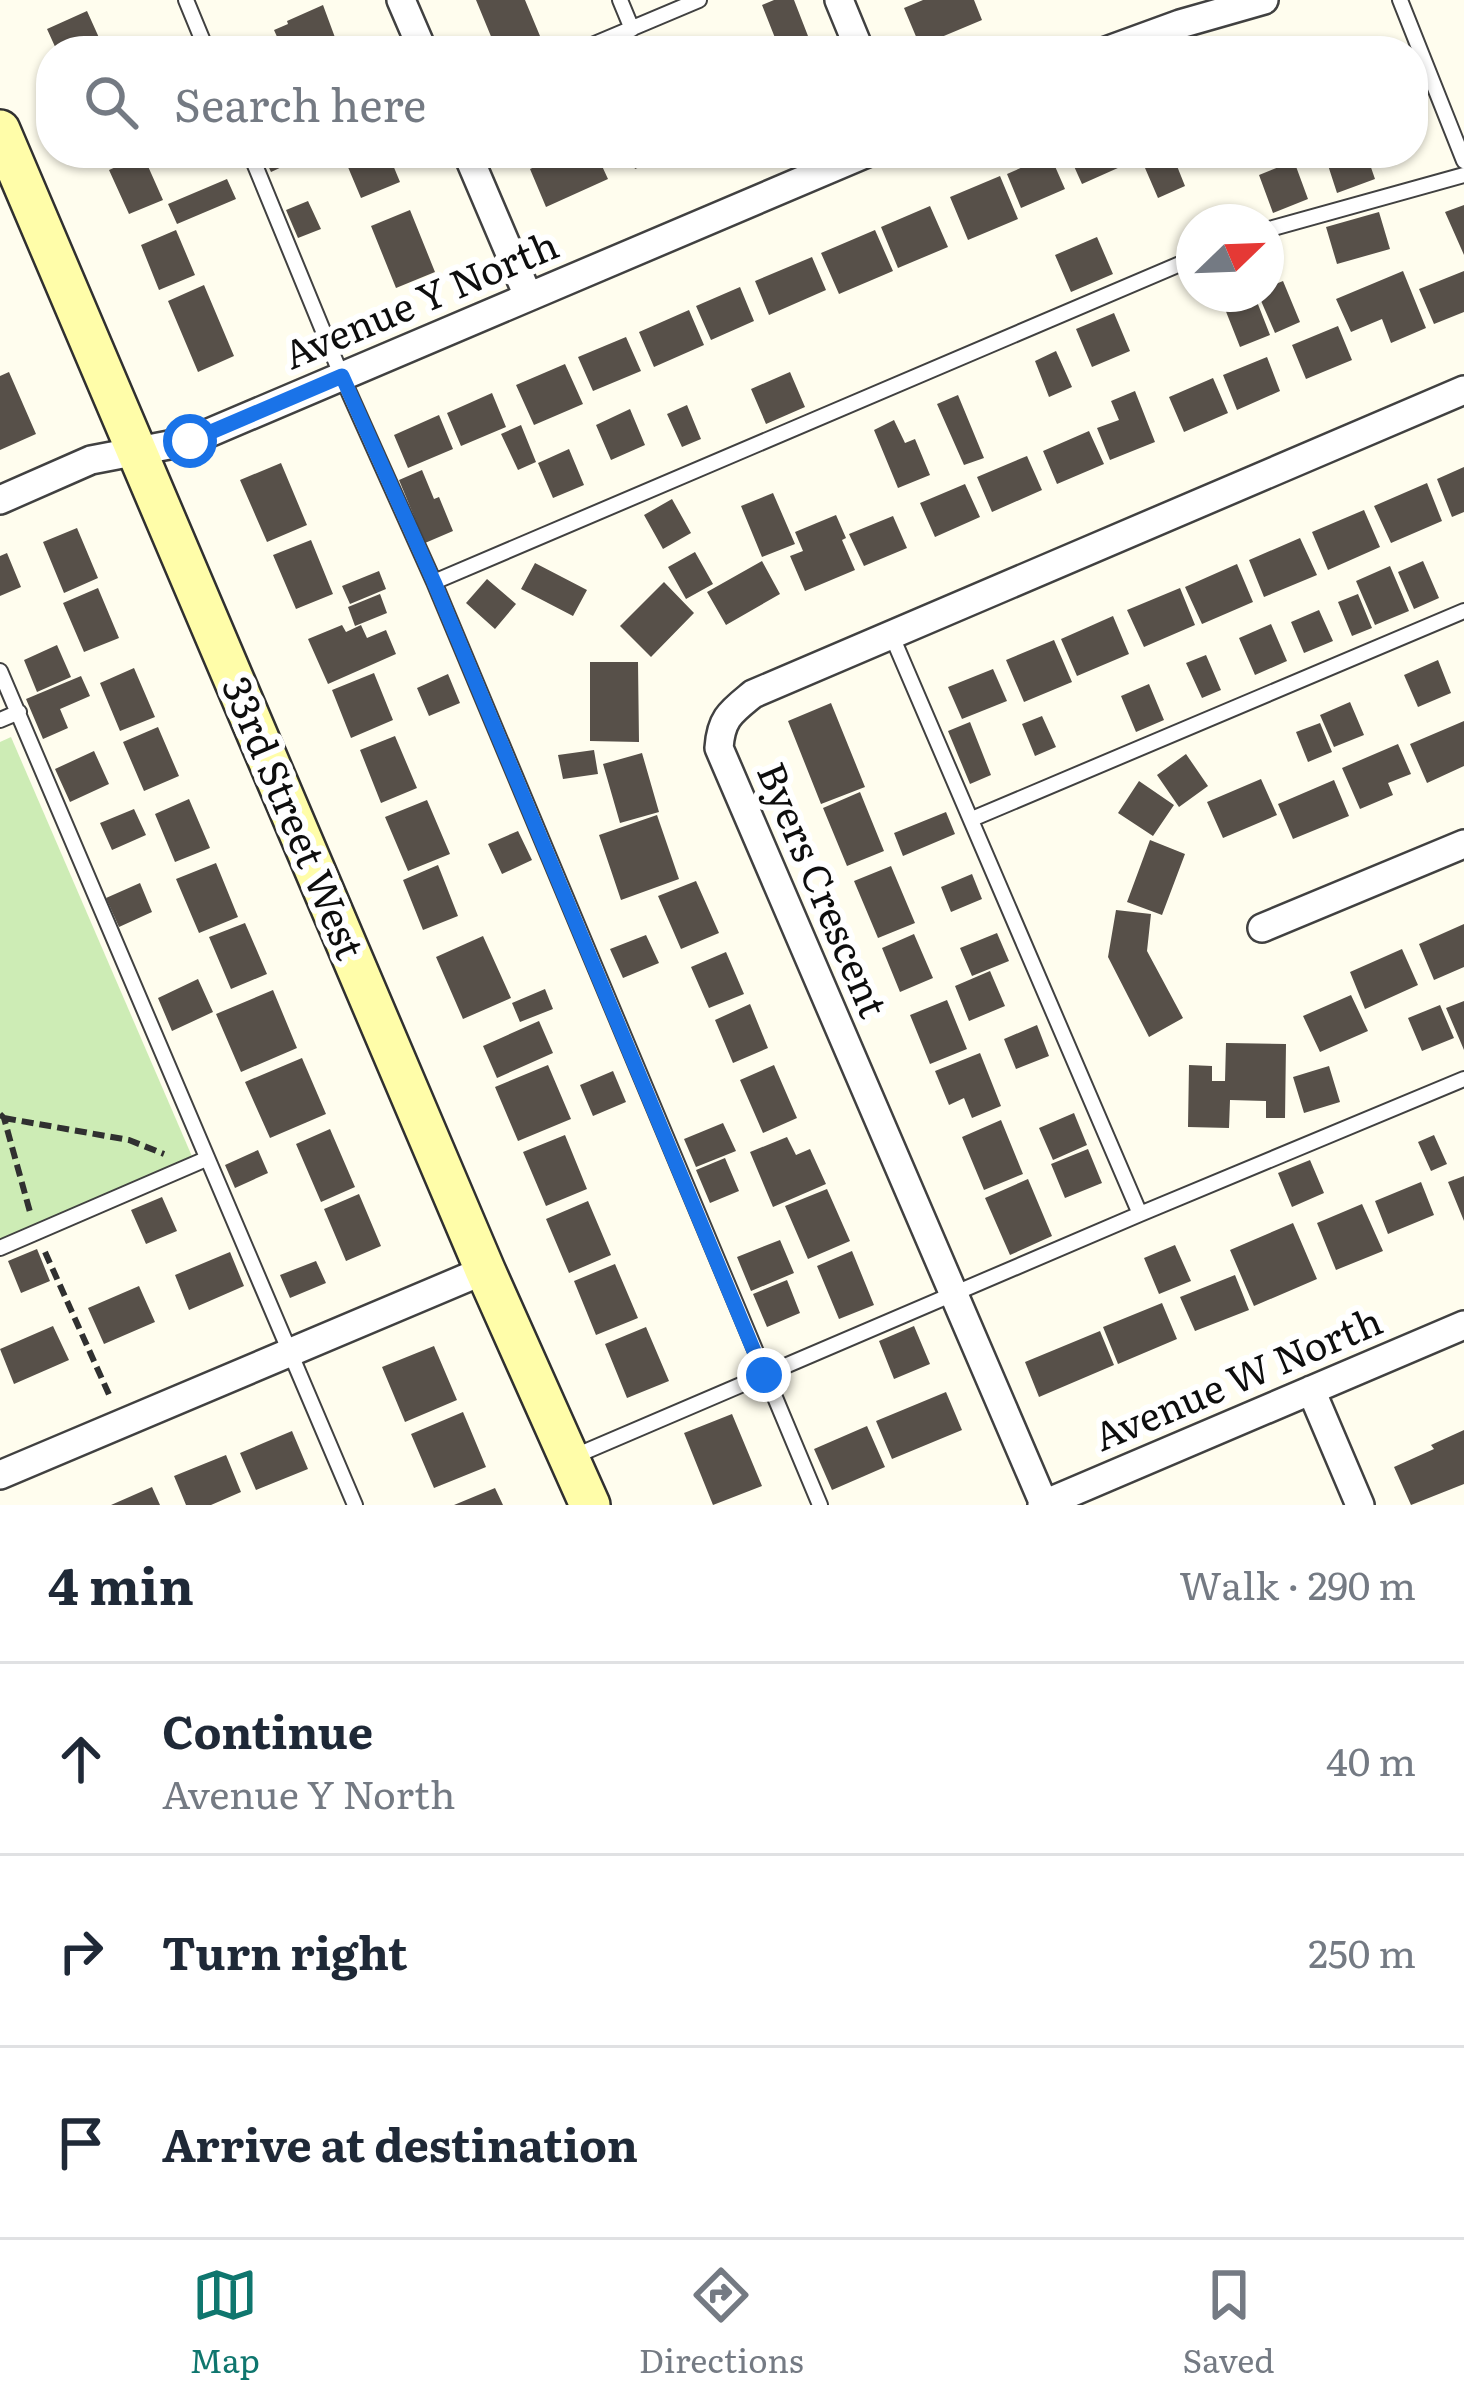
<!DOCTYPE html>
<meta charset="utf-8">
<style>
:root{--surface:#fff;--page:#f6f6f7;--text:#1f2937;--muted:#747a83;--line:#e0e1e3;--accent:#0f766e}
body{margin:0;font-family:Literata,serif;background:var(--page);color:var(--text)}
.compass{position:absolute;left:1176px;top:204px;width:108px;height:108px;border-radius:50%;background:var(--surface);box-shadow:0 3px 9px #0004;rotate:67deg}
.stop{position:absolute;width:36px;height:36px;margin:-27px;border:9px solid #1a73e8;border-radius:50%;background:#fff}
.stop.end{background:#1a73e8;border-color:#fff;box-shadow:0 3px 12px #0008}
.list{margin:0;padding:0;list-style:none}
h2{display:flex;justify-content:space-between;align-items:center;height:156px;margin:0;padding:0 48px;font-size:51px}
h2 small{font-size:39px;font-weight:400;color:var(--muted)}
.list li{display:grid;grid-template-columns:78px 1fr auto;gap:36px;align-items:center;box-sizing:border-box;height:192px;padding:0 48px;border-top:3px solid var(--line)}
.list b{display:block;font-size:45px;white-space:nowrap}
.list p{margin:0;font-size:39px;white-space:nowrap;color:var(--muted)}
.list em{font-size:39px;font-style:normal;color:var(--muted)}
.icon{flex:none;width:66px;height:66px;fill:none;stroke:currentColor;stroke-width:2;stroke-linecap:round;stroke-linejoin:round}
.map{position:relative;flex:none;width:1464px;height:1505px;overflow:hidden}
.search{position:absolute;background:var(--surface);box-shadow:0 3px 9px #0004;left:36px;right:36px;top:36px;height:132px;display:flex;align-items:center;gap:30px;box-sizing:border-box;padding:0 42px;border-radius:48px;color:var(--muted);font-size:45px}
.sheet{height:732px;background:var(--surface)}
nav{display:flex;justify-content:space-around;align-items:center;box-sizing:border-box;height:168px;border-top:3px solid var(--line);background:var(--surface);font-size:33px;color:var(--muted)}
nav a{display:grid;justify-items:center;gap:6px}
nav .on{color:var(--accent)}
.map>svg:first-child{display:block}
</style>
<div class="map">
<svg width="1464" height="1505" viewBox="0 0 1464 1505">
<rect width="100%" height="100%" fill="#fffdee"/>
<!-- green -->
<path fill="#cdecb5" d="M11 737 194 1161 0 1243V742Z"/>
<!-- building -->
<path fill="#575049" d="M476 0H525L545 48 539 51H497Z
M774 0H794L808 36 779 48 762 5Z
M923 0H974L982 20 920 46 904 8Z
M323 5 340 51H299L296 42 282 48 274 30 288 24 287 21Z
M87 11 105 51H57L47 29Z
M262 153H297L299 159 271 172Z
M342 153H388L400 182 361 198Z
M565 153H596L608 179 546 207 530 169Z
M629 153H672L635 169Z
M1068 153H1135L1138 159 1082 184Z
M1324 153H1366L1375 179 1337 193Z
M1371 153H1412L1378 168Z
M143 155 163 200 129 214 109 170Z
M1050 155 1065 189 1021 208 1007 174Z
M1173 156 1185 186 1158 198 1145 168Z
M1294 161 1308 199 1273 213 1259 175Z
M1000 176 1018 219 968 240 950 197Z
M227 179 236 199 177 224 168 204Z
M308 201 321 229 298 238 286 210Z
M1464 205V255L1445 212Z
M930 206 948 247 898 268 881 227Z
M410 210 435 272 396 288 371 226Z
M1379 212 1390 249 1337 264 1326 227Z
M176 230 195 275 159 290 141 245Z
M875 230 893 271 839 294 821 253Z
M1097 237 1113 274 1071 292 1055 255Z
M812 257 826 290 769 315 755 281Z
M1403 271 1426 328 1391 343 1382 319 1351 332 1336 299Z
M1464 271V312L1434 324 1419 289Z
M1283 281 1300 322 1275 333 1258 294H1266V288Z
M204 285 234 356 198 372 168 301Z
M740 287 754 321 711 340 696 306Z
M1246 294H1254L1270 335 1240 347 1223 304Z
M689 310 704 345 654 367 639 332Z
M1114 313 1130 351 1092 367 1076 329Z
M1338 326 1352 360 1306 379 1292 345Z
M626 337 641 371 593 391 578 357Z
M1056 351 1072 387 1049 397 1035 361Z
M1267 357 1280 391 1237 410 1223 375Z
M565 364 583 404 534 425 516 385Z
M9 372 36 434 0 450V376Z
M790 372 805 407 766 424 751 389Z
M1213 378 1228 413 1184 432 1169 397Z
M1135 391 1155 442 1110 460 1097 428 1119 420 1111 401Z
M492 393 506 427 461 446 447 413Z
M958 395 984 458 964 465 937 404Z
M687 405 701 439 682 447 667 414Z
M630 409 645 445 611 460 596 425Z
M439 415 453 449 408 468 394 435Z
M894 420 905 443 915 439 930 475 898 488 874 430Z
M521 425 536 462 518 470 501 434Z
M1089 431 1104 464 1057 484 1043 451Z
M569 449 584 485 553 498 538 463Z
M1027 456 1042 490 992 512 977 477Z
M281 463 307 525 267 542 240 480Z
M1464 467V512L1452 517 1437 479Z
M422 470 434 499 439 497 453 531 425 543 399 480Z
M1427 483 1442 521 1391 543 1374 506Z
M965 484 980 517 935 537 920 503Z
M773 493 795 544 762 557 741 506Z
M672 499 691 533 663 549 644 515Z
M1364 510 1380 547 1328 570 1312 532Z
M836 515 846 538 842 540 855 570 805 591 790 556 803 551 795 532Z
M893 516 907 548 864 566 849 534Z
M77 528 98 578 64 593 43 542Z
M1300 538 1317 575 1264 597 1249 560Z
M311 540 333 594 296 609 273 555Z
M695 552 713 584 686 599 668 567Z
M7 553 21 587 0 596V556Z
M762 561 780 594 726 625 707 592Z
M1423 561 1439 598 1414 609 1398 572Z
M535 563 587 590 573 616 521 589Z
M1237 564 1253 602 1202 624 1185 587Z
M1390 566 1409 611 1375 625 1356 581Z
M379 571 386 589 350 604 342 586Z
M487 579 516 604 495 629 466 603Z
M664 582 694 613 651 657 620 626Z
M98 588 119 638 84 652 63 603Z
M1180 588 1195 625 1144 647 1127 610Z
M380 594 387 613 355 626 348 607Z
M1358 594 1372 628 1352 636 1338 602Z
M1319 610 1333 641 1304 653 1291 622Z
M1113 616 1129 654 1077 676 1061 639Z
M1271 624 1287 661 1255 675 1239 638Z
M342 625 346 632 361 625 367 638 386 630 396 654 328 684 308 639Z
M1054 640 1072 682 1024 702 1006 660Z
M57 645 71 677 37 692 24 660Z
M1206 655 1221 690 1202 698 1186 663Z
M1438 660 1451 693 1418 707 1404 675Z
M590 662H638L639 742 590 741Z
M134 668 155 717 120 731 100 683Z
M993 669 1007 701 962 719 948 687Z
M374 673 393 720 351 738 332 690Z
M448 674 460 703 429 716 417 688Z
M81 676 90 696 60 709 68 728 43 739 26 699Z
M1149 684 1164 720 1136 732 1121 696Z
M1350 702 1364 735 1334 747 1320 715Z
M831 703 865 787 821 804 788 721Z
M1042 716 1056 747 1035 756 1022 724Z
M1464 721V766L1427 783 1410 744Z
M970 722 991 775 970 784 948 731Z
M1320 723 1332 752 1308 762 1296 732Z
M158 727 179 776 144 791 123 742Z
M395 736 417 788 381 803 360 750Z
M1398 744 1411 774 1388 783 1393 795 1360 809 1342 768Z
M594 750 598 774 563 779 558 755Z
M94 751 109 784 70 802 55 769Z
M642 753 659 812 620 823 603 764Z
M1186 754 1208 786 1179 807 1157 775Z
M1261 779 1277 815 1223 838 1207 802Z
M1334 780 1349 816 1293 839 1278 804Z
M1139 781 1174 805 1153 836 1118 813Z
M860 792 884 851 847 866 823 808Z
M189 799 210 848 175 862 155 814Z
M427 800 450 854 408 871 385 817Z
M134 809 146 835 112 850 100 823Z
M946 812 955 834 903 856 894 833Z
M657 815 679 879 621 900 599 835Z
M518 831 532 860 502 874 488 844Z
M1150 840 1185 854 1162 915 1127 902Z
M216 863 238 917 199 933 176 879Z
M438 865 458 916 423 930 403 880Z
M891 866 915 923 878 938 854 881Z
M972 874 982 899 951 912 941 887Z
M696 881 719 933 681 949 658 896Z
M140 883 152 912 119 927 106 898Z
M1116 910 1151 914 1147 951 1183 1018 1149 1037 1108 957Z
M245 923 267 974 231 989 209 937Z
M1464 924V967L1434 980 1419 944Z
M997 933 1009 961 972 976 960 948Z
M914 934 933 978 900 992 882 948Z
M646 935 659 963 623 978 610 949Z
M483 936 511 998 463 1019 436 957Z
M1402 949 1418 985 1365 1009 1350 972Z
M726 952 744 994 709 1008 691 967Z
M990 971 1005 1006 969 1021 955 986Z
M198 979 213 1012 172 1031 158 998Z
M545 989 553 1009 520 1022 512 1003Z
M273 990 297 1048 241 1072 216 1014Z
M1351 995 1368 1031 1320 1052 1303 1016Z
M947 1000 967 1049 930 1064 910 1015Z
M1464 1001V1050L1446 1008Z
M750 1004 768 1048 733 1063 715 1020Z
M1440 1005 1454 1038 1422 1051 1408 1018Z
M539 1021 553 1053 497 1078 483 1046Z
M1037 1025 1049 1056 1016 1069 1004 1039Z
M1226 1043 1286 1044 1285 1118H1266V1101L1230 1100 1229 1128 1188 1127 1189 1065 1212 1066V1081H1225Z
M980 1053 1001 1106 972 1118 964 1098 949 1105 935 1071Z
M302 1058 326 1114 270 1138 245 1082Z
M548 1065 571 1119 518 1141 495 1087Z
M774 1065 797 1118 763 1133 740 1080Z
M1329 1066 1340 1102 1304 1113 1293 1077Z
M613 1071 626 1102 593 1116 580 1085Z
M1074 1113 1087 1145 1053 1160 1039 1128Z
M1001 1120 1023 1174 984 1190 962 1137Z
M723 1123 736 1151 696 1167 684 1139Z
M330 1129 355 1187 321 1202 296 1144Z
M565 1135 587 1189 546 1206 523 1152Z
M1434 1135 1447 1164 1431 1171 1418 1142Z
M787 1137 796 1155 810 1149 826 1184 773 1207 750 1152Z
M1088 1149 1102 1183 1065 1198 1051 1164Z
M258 1150 268 1173 235 1188 225 1165Z
M725 1158 739 1191 710 1203 696 1170Z
M1310 1160 1324 1193 1292 1207 1278 1173Z
M1464 1176V1221L1448 1182Z
M1028 1179 1052 1236 1010 1255 985 1198Z
M1421 1182 1434 1215 1388 1234 1375 1201Z
M827 1189 850 1241 808 1259 785 1206Z
M359 1194 381 1246 346 1261 324 1209Z
M162 1197 177 1231 146 1244 131 1210Z
M588 1201 611 1255 569 1273 546 1219Z
M1362 1204 1383 1251 1336 1270 1317 1223Z
M1293 1223 1317 1279 1254 1306 1230 1250Z
M780 1240 794 1273 751 1291 737 1257Z
M1175 1245 1191 1281 1159 1294 1144 1258Z
M37 1249 50 1281 21 1293 8 1261Z
M852 1251 874 1305 839 1319 817 1266Z
M230 1252 244 1286 189 1310 175 1275Z
M316 1261 326 1283 290 1298 280 1275Z
M615 1264 638 1318 596 1335 574 1281Z
M1235 1275 1249 1310 1195 1331 1180 1297Z
M787 1280 800 1313 767 1327 753 1294Z
M139 1286 155 1322 104 1344 88 1308Z
M1162 1303 1177 1339 1118 1364 1103 1327Z
M53 1326 69 1360 14 1384 0 1349Z
M914 1326 930 1364 894 1379 879 1341Z
M646 1327 669 1381 627 1398 605 1344Z
M1100 1331 1114 1365 1039 1397 1025 1362Z
M434 1346 457 1400 405 1422 382 1367Z
M946 1392 962 1430 892 1459 876 1421Z
M463 1412 486 1467 434 1488 411 1434Z
M732 1414 762 1486 713 1505 684 1433Z
M867 1426 885 1467 832 1490 814 1449Z
M1464 1430V1484L1411 1505 1394 1467 1434 1449 1431 1445Z
M292 1431 308 1469 256 1490 240 1453Z
M226 1455 241 1492 211 1505H186L174 1476Z
M152 1487 160 1505H111Z
M495 1488 503 1505H454Z"/>
<g fill="none" stroke-linecap="round" stroke-linejoin="round">
<!-- service casing -->
<g stroke="#414141" stroke-width="18">
<path id="service" d="M186 0 207 51
M620 0 632 29
M1400 0 1464 161
M578 51 699 0
M250 153 342 377 434 582 820 1505
M1266 230 1464 175
M434 582 1194 258
M891 634 1140 1214
M0 671 355 1505
M0 720 19 712
M972 819 1464 611
M0 1248 206 1159
M575 1456 1140 1214 1464 1079"/>
</g>
<!-- minor casing -->
<g stroke="#414141" stroke-width="32">
<path id="minor" d="M401 0 423 51
M839 0 860 51
M1106 51 1180 24 1264 0
M467 153 528 296
M0 500 91 460 190 441 867 153
M1262 928 1464 844
M1311 1390 1360 1505
M0 1475 485 1270
M1044 1504 719 748C721 718 731 712 753 694L1464 390
M1042 1505 1464 1325"/>
</g>
<!-- secondary casing -->
<g stroke="#303030" stroke-width="44">
<path id="secondary" d="M0 130 485 1270 590 1505"/>
</g>
<!-- path -->
<path stroke="#303030" stroke-width="6" stroke-dasharray="12 6" stroke-linecap="butt" d="M0 1114 4 1118 30 1212
M4 1118 129 1140 164 1154
M45 1252 111 1399"/>
<!-- service -->
<use href="#service" stroke="#fff" stroke-width="14"/>
<!-- minor -->
<use href="#minor" stroke="#fff" stroke-width="27"/>
<!-- secondary -->
<use href="#secondary" stroke="#fffda9" stroke-width="39"/>
</g>
<g fill="none" stroke-linecap="round" stroke-linejoin="round">
<!-- route -->
<path stroke="#1a73e8" stroke-width="15" d="M190 441 342 376 434 582 764 1375"/>
</g>
<g text-anchor="middle" stroke-width="12" stroke-linejoin="round" paint-order="stroke">
<!-- street labels -->
<g font-size="39" fill="#0e0e0e" stroke="#fff">
<text transform="translate(421 300) rotate(-23)" y="14">Avenue Y North</text>
<text transform="translate(293 818) rotate(67)" y="14">33rd Street West</text>
<text transform="translate(822 890) rotate(67)" y="14">Byers Crescent</text>
<text transform="translate(1238 1379) rotate(-23)" y="14">Avenue W North</text>
</g>
</g>
</svg>
<svg class="compass" viewBox="-18 -18 36 36"><path d="M0-13l5 13h-10z" fill="#e53935"/><path d="M0 13l5-13h-10z" fill="#747a83"/></svg>
<div class="stop" style="left:190px;top:441px"></div>
<div class="stop end" style="left:764px;top:1375px"></div>
<div class="search"><svg class="icon" aria-label="search" viewBox="0 0 24 24"><circle cx="10" cy="10" r="6"/><path d="M15 15l6 6"/></svg>Search here</div>
</div>
<section class="sheet">
<h2>4 min<small>Walk · 290 m</small></h2>
<ul class="list">
<li><svg class="icon" aria-label="ahead" viewBox="0 0 24 24"><path d="M12 20V5M6 11l6-6 6 6"/></svg><div><b>Continue</b><p>Avenue Y North</p></div><em>40 m</em></li>
<li><svg class="icon" aria-label="right" viewBox="0 0 24 24"><path d="M7 20v-9h11M14 6l5 5-5 5"/></svg><div><b>Turn right</b></div><em>250 m</em></li>
<li><svg class="icon" aria-label="arrive" viewBox="0 0 24 24"><path d="M6 21V4h12l-3 4 3 4H6"/></svg><div><b>Arrive at destination</b></div></li>
</ul>
</section>
<nav>
<a class="on"><svg class="icon" aria-label="map" viewBox="0 0 24 24"><path d="M3 6l6-2 6 2 6-2v14l-6 2-6-2-6 2zM9 4v14M15 6v14"/></svg>Map</a>
<a><svg class="icon" aria-label="directions" viewBox="0 0 24 24"><path d="M12 3l9 9-9 9-9-9zM9 14v-3h6M13 9l2 2-2 2"/></svg>Directions</a>
<a><svg class="icon" aria-label="saved" viewBox="0 0 24 24"><path d="M7 4h10v16l-5-4-5 4z"/></svg>Saved</a>
</nav>
